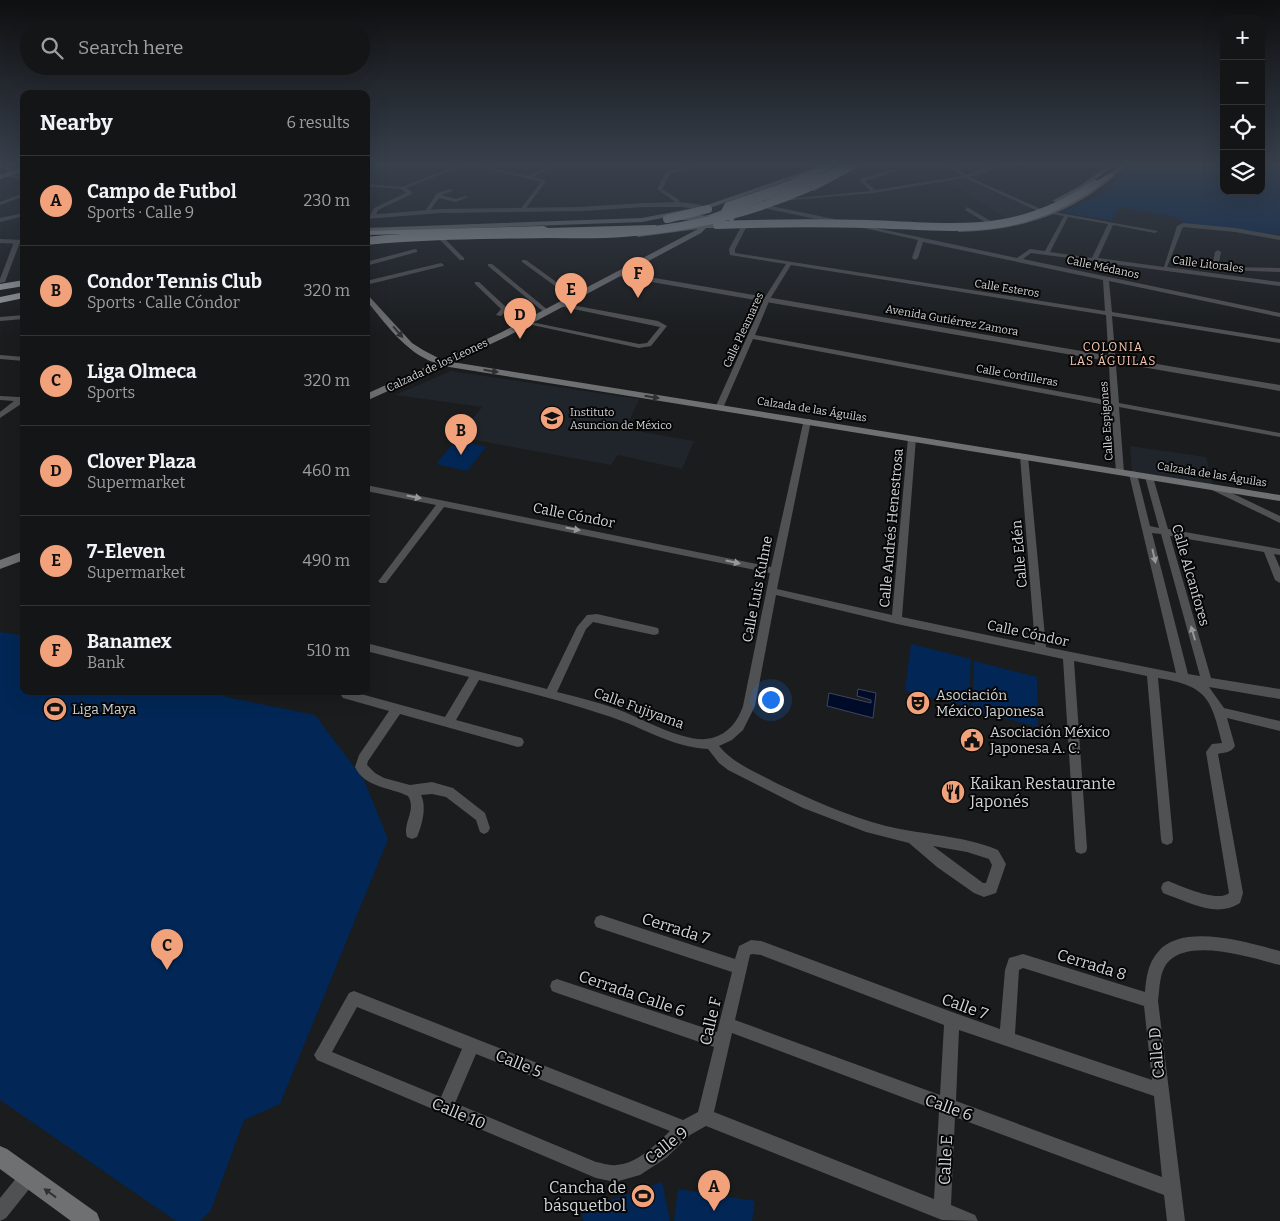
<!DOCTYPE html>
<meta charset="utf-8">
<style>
:root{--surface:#141516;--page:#212223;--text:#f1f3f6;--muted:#9d9fa1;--line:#333435;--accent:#f1a27b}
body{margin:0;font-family:Bitter,serif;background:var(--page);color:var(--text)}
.controls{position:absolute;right:15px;top:15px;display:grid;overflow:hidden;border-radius:10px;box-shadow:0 5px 20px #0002}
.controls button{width:45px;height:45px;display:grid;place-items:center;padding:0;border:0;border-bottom:1px solid var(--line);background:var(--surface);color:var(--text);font:25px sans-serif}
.you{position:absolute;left:770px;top:699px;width:18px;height:18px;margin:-12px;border:4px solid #fff;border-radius:50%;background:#1a73e8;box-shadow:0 0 0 8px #1a73e833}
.badge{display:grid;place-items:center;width:32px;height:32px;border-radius:50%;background:var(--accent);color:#111;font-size:16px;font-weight:700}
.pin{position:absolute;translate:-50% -41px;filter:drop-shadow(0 1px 2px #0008)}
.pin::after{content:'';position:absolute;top:26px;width:18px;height:15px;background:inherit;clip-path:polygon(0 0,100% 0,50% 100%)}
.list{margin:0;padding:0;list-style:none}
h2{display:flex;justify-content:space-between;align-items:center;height:65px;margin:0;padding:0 20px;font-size:21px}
h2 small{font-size:16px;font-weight:400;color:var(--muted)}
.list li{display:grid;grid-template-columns:32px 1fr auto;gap:15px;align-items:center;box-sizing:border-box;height:90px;padding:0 20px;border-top:1px solid var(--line)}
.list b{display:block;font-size:19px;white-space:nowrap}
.list p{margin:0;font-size:16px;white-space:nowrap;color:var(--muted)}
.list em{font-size:16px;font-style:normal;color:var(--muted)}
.icon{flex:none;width:28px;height:28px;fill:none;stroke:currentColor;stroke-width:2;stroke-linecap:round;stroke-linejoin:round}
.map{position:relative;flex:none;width:1280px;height:1221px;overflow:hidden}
.search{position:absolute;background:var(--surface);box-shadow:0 5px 20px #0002;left:20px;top:20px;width:350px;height:55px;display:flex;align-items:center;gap:12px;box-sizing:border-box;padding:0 18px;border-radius:28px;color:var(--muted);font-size:19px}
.panel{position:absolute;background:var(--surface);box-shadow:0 5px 20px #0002;left:20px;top:90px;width:350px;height:605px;border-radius:10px}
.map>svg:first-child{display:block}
</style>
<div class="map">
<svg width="1280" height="1221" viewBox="0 0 1280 1221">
<rect width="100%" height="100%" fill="#1a1c1e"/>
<!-- built -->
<path fill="#20252b" d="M963 179 1033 208 1016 218 1008 219 948 182Z
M451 371 639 399 626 429 694 441 682 469 618 455 611 465 458 437 482 407 395 395Z
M1130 446 1206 457 1213 486 1132 474Z"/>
<!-- green -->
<path fill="#022756" d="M1136 165H1224V191H1261V165H1280V234L1191 225 1174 217 1119 207 1112 221 1060 211C1076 206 1096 199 1109 188 1118 179 1125 170 1136 165Z
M456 440 486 447 467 471 436 464Z
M0 632 24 636V691H214L226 697 315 715 364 780 388 839 280 1104 244 1120 211 1210 200 1221H176L0 1100Z
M911 644 971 659 969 707 905 691Z
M974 661 1037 677 1038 727 972 710Z
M662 1182 670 1221H583L581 1210Z
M678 1189 755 1201 752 1221H674Z"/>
<!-- water -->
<path fill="#000a29" stroke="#3f465d" d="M858 689 876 693 873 718 827 706 829 693 871 703V700L857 696Z"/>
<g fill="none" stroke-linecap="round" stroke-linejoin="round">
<!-- minor -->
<path fill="#505153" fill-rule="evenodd" d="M0 165 13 169 10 174 24 178V180L5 176 8 171 0 168Z
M458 165H464L406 188 412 192V194L378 210 375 217 370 216 374 208 406 193 401 189 366 186V184L402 187Z
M473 165H480L528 176 551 165H556L533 177 546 181 523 212 520 210 541 182Z
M692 165H698L670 174 662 189 678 199 680 205 676 206 674 201 657 189 666 172Z
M947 165H952L966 175 995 165H1000L987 172 969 177 1043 210 1158 231 1155 233 1113 225 1098 258 1164 267 1177 226 1183 223 1235 228 1280 236V240L1235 232 1183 227 1167 267 1280 282V286L1031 253 1023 259 1280 313V317L1109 281 1112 312 1280 339V343L1112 316 1119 403 1280 433V437L1119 407 1124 472 1120 475 1116 472 1111 406 753 339 723 408 719 410H716L715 408 764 299 786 264 730 255 729 249 742 225 747 226 735 249V253L1105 311 1103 280 923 242 918 258 915 260 912 258 918 240 859 227 862 225 1017 258 1030 249 1045 251 1064 216 1040 212 965 178 874 193 790 200 788 199 870 191 860 181V179L894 169 896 171 865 181 875 190 962 176ZM1068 217 1108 224 1092 258 1050 252ZM791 265 1106 315 1111 401 755 335 770 299Z
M451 189 453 191 441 195 456 199 466 196 468 197 456 202 439 198 428 213H424L437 193Z
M24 193V196L0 205V202Z
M766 205 834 219 837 221 834 223 764 208Z
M967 207 994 223 995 224 990 225 965 210Z
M24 213V216L0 222V218Z
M439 237H443L464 258V260H460L439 239Z
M17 240 20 242 5 282 0 283V279L14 242Z
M415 249 417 250V252L366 266V262Z
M1218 250 1221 252 1218 267 1280 268V272L1200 269V267H1212L1215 252Z
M522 260H526L577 297V299H573L522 262Z
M441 263 444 265 443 266 366 285V281Z
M488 264H492L549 311V313H545L488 266Z
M475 282H479L507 308 508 309 501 316 496 315 501 309 475 284Z
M561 303 658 321 667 326 651 346 639 348 523 323 526 321 639 344 647 343 660 327 559 306 558 305Z
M24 315V319L0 321V317Z
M0 355 24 357V361L0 359Z
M24 395V402L0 418V412L14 401 0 400V396L19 397Z
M804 419H810L811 421 777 589 892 615 908 438 912 436 916 438 902 617 1035 645 1020 456 1024 454 1028 456 1046 647 1176 673 1129 474 1130 472 1133 471 1137 474 1150 526 1159 528 1145 477 1149 474 1153 477 1168 529 1280 549V555L1274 554 1280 568V583L1275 580 1264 552 1170 536 1211 678 1280 689V699L1209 687 1224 708 1280 721V731L1227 718 1235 746C1231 753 1225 752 1218 754L1243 893 1240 903C1217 918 1191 903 1168 895L1163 893 1161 888 1163 883 1168 881C1181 886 1218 903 1229 893L1206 752 1212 744 1222 743C1211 697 1206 686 1158 678L1173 839 1172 843 1167 845 1162 843 1161 839 1147 676 1074 661 1087 848 1086 852 1081 854 1076 852 1075 848 1063 659 897 624 776 595 755 706 743 730 732 740 719 746C734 764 756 772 776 783 812 800 848 816 886 826 923 835 962 835 998 850L1006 864 996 893 984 897 974 893 937 867 909 843 866 832 803 808 728 770 719 763 708 749C672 747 644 728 611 717 567 702 524 691 479 680L456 720 522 738 524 742 522 746 518 747 400 714 368 761 367 765 375 773 384 778 410 785 432 782 453 788 485 813 490 828 488 832 484 834 480 832 476 820 446 797 432 794 421 795C427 807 422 825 417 837L412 839 407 837C402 824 417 810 408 796 390 787 365 788 355 767L359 755 389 711 343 698 341 695 343 692 350 691 445 717 469 677 366 651V643L547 689 577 627 587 615 597 614 654 627 658 628 659 631 658 634 654 635 593 622 586 629 557 692C577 697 597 702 617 709 641 718 687 745 712 738 728 734 738 721 743 706L770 573 444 507 386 583H380L378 581 380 579 436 505 366 491V485L771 567ZM1152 533 1161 534 1200 676 1188 674ZM933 846 967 852 989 859 992 865 986 883H983Z
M1215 485 1280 516V523L1212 490 1211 488Z
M601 915 735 959 739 946 751 940 761 941 952 1012 1000 1029 1005 970 1009 958 1023 954 1145 992C1146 978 1148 963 1158 952 1183 922 1248 943 1280 951V965C1252 958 1192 938 1169 961 1159 971 1160 988 1158 1001L1185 1221H1167L1164 1195 955 1117 951 1205 975 1215 978 1221 942 1220 706 1126 690 1135 666 1158 640 1175 615 1182 596 1178 317 1060 314 1055 317 1050 349 993 354 991 683 1120 698 1112 714 1047 557 993 552 991 550 986 552 981 557 979 717 1032 732 972 596 927 594 922 596 917ZM752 954 761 955 944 1025 940 1095 735 1020 750 955ZM1023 968 1144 1006 1152 1080 1015 1034 1019 970ZM357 1007 462 1049 441 1097 332 1052ZM959 1030 1154 1096 1162 1177 956 1101ZM732 1033 939 1111 934 1199 714 1112ZM476 1054 670 1131C655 1145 637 1164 616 1165 610 1166 602 1163 596 1162L455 1103Z
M28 1169 34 1171 36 1177 34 1183 6 1218 0 1221V1198L22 1171Z"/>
<!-- tertiary -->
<path fill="#505153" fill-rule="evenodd" d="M644 203C664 203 693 199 710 209L707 211 682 207H644L584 211 440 213 366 219V215L440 209 577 207Z
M0 239 24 240V244L0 243Z
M620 272 1280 385V391L617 276 616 274Z"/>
<!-- secondary -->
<path fill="#6e7072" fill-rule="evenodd" d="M855 165H862L814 191 809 190Z
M1109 165H1115L1082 189 1057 202 1052 201 1078 187Z
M1120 165H1126C1081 211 1023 231 959 232L956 230 1013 222 1047 212 1096 187Z
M809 170 814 171 707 209 642 222 366 232V228L642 218 704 206Z
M704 224H729L732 226 729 228H706L701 233 508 336 452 362 1280 495V501L443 366 366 401V394L435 363C405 352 386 324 366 300V293L412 343 423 350 442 360 502 332 698 229 638 237 635 235 636 234Z
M24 551V560L0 569V560Z
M0 1146 7 1149 97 1213 100 1221H71L0 1169Z"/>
<!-- primary -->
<path fill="#85878a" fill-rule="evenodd" d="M24 167V171L0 179V175Z"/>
<!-- motorway -->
<path fill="#9a9da0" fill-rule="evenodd" d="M841 165H849L802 188 696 224 689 222 796 184Z
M1112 172 1114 175 1098 186 1091 184Z
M653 225H656V229L536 233 532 231 366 235V231L544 226 548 228Z
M24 280V286L0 290V284Z
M24 292V298L0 303V297Z"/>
<!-- secondary-bridge -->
<path stroke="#6e7072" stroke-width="6" d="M680 217 714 219"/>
<!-- motorway-bridge -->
<path stroke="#9a9da0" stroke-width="8" d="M731 217 725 212 728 206 794 183 828 165
M667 219 708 209
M717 225C768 223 818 223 869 224 959 227 1016 238 1095 184
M366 241C426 235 487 235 547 234 573 234 598 235 623 233 704 227 782 206 853 165"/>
</g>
<!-- one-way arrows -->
<defs><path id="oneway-solid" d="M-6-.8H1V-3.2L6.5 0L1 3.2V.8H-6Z" transform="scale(1.25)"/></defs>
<g fill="#303032">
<use href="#oneway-solid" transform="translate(398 332) rotate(49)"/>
<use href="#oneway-solid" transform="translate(491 371) rotate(9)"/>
<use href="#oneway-solid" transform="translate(652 397) rotate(9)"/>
<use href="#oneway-solid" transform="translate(50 1193) rotate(-144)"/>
</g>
<g fill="#98989a">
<use href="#oneway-solid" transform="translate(414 497) rotate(11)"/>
<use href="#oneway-solid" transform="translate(573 529) rotate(11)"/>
<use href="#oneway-solid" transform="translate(1154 556) rotate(77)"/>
<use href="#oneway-solid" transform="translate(733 562) rotate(12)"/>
<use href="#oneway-solid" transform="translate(1193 633) rotate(-106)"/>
</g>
<!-- sky -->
<linearGradient id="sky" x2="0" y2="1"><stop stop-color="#0e0f10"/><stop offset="0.49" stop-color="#38404c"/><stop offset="1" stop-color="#38404c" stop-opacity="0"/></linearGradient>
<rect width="1280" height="336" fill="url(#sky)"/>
<!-- icons -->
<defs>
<g id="school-disc" transform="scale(1.25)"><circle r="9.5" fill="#f1a27b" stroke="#060607"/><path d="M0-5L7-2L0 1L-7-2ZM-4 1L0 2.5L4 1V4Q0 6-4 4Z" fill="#111"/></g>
<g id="theatre-disc" transform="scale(1.25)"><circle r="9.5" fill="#f1a27b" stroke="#060607"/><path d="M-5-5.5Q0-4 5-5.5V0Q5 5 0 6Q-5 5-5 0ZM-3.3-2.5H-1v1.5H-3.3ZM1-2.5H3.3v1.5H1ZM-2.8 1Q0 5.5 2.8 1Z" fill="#111"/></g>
<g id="stadium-disc" transform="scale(1.25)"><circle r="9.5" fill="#f1a27b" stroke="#060607"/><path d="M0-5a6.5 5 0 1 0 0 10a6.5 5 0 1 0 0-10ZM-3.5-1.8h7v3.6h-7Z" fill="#111"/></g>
<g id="civic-disc" transform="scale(1.25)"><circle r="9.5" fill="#f1a27b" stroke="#060607"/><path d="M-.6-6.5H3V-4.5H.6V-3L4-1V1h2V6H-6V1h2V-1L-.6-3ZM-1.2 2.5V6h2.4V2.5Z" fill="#111"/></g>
<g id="restaurant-disc" transform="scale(1.25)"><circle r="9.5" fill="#f1a27b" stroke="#060607"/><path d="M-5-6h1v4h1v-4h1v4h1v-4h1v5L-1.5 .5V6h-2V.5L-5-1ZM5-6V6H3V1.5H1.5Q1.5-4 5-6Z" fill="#111"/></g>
</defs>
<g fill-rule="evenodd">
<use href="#school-disc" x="552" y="418"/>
<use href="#theatre-disc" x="918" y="703"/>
<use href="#stadium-disc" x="55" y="709"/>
<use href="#civic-disc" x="972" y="740"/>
<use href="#restaurant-disc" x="953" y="792"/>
<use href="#stadium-disc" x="643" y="1196"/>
</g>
<g text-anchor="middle" stroke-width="4" stroke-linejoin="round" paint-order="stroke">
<!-- far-street labels -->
<g font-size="11" fill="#d2d3d5" stroke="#060607">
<text transform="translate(1208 264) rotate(7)" y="4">Calle Litorales</text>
<text transform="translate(1103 267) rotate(12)" y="4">Calle Médanos</text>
<text transform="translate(1007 288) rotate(9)" y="4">Calle Esteros</text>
<text transform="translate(952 320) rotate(10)" y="4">Avenida Gutiérrez Zamora</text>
<text transform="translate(743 330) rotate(-65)" y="4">Calle Pleamares</text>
<text transform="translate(437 365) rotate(-25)" y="4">Calzada de los Leones</text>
<text transform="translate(1017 375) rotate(10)" y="4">Calle Cordilleras</text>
<text transform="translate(812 409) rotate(9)" y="4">Calzada de las Águilas</text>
<text transform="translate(1106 421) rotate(-94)" y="4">Calle Espigones</text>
<text transform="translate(1212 474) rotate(9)" y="4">Calzada de las Águilas</text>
</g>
<!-- far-poi labels -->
<g font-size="11" fill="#d2d3d5" stroke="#060607" text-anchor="start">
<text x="570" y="416">Instituto<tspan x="570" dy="13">Asuncion de México</tspan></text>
</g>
<!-- far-neighbourhood labels -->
<g font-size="12" letter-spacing="1" fill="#f5c8b2" stroke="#060607">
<text x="1113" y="351">COLONIA<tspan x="1113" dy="14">LAS ÁGUILAS</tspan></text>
</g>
<!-- street labels -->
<g font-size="14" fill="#d2d3d5" stroke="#060607">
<text transform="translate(574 515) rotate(11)" y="5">Calle Cóndor</text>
<text transform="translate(891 528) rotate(-85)" y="5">Calle Andrés Henestrosa</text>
<text transform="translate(1019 554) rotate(-95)" y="5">Calle Edén</text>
<text transform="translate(1191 575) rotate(74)" y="5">Calle Alcanfores</text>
<text transform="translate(757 589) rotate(-79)" y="5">Calle Luis Kuhne</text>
<text transform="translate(1028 633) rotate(12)" y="5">Calle Cóndor</text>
<text transform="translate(639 708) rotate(20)" y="5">Calle Fujiyama</text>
</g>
<!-- poi labels -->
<g font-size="14" fill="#d2d3d5" stroke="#060607" text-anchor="start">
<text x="936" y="700">Asociación<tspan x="936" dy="16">México Japonesa</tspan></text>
<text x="72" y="714">Liga Maya</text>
<text x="990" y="737">Asociación México<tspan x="990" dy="16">Japonesa A. C.</tspan></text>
</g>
<!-- near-poi labels -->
<g font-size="16" fill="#d2d3d5" stroke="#060607" text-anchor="start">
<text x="970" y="789">Kaikan Restaurante<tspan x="970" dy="18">Japonés</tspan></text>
<text x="626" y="1193" text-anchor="end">Cancha de<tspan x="626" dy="18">básquetbol</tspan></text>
</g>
<!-- near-street labels -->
<g font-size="16" fill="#d2d3d5" stroke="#060607">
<text transform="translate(676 928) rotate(18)" y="6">Cerrada 7</text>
<text transform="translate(1092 964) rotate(17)" y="6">Cerrada 8</text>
<text transform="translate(632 993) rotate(19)" y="6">Cerrada Calle 6</text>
<text transform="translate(965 1006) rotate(20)" y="6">Calle 7</text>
<text transform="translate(710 1021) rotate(-77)" y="6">Calle F</text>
<text transform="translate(1156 1053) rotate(-95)" y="6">Calle D</text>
<text transform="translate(519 1063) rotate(22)" y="6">Calle 5</text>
<text transform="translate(949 1107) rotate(20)" y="6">Calle 6</text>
<text transform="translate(459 1113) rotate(23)" y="6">Calle 10</text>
<text transform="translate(666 1145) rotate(-38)" y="6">Calle 9</text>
<text transform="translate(945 1160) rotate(-87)" y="6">Calle E</text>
</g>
</g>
</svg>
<div class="controls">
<button>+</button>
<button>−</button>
<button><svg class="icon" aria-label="locate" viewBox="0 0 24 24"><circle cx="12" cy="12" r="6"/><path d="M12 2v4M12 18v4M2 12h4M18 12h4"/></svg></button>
<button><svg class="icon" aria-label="layers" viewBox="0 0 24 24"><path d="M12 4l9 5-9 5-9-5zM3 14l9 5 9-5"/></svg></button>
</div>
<div class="you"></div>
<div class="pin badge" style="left:714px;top:1211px">A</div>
<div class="pin badge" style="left:461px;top:455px">B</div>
<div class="pin badge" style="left:167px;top:970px">C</div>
<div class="pin badge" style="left:520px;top:339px">D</div>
<div class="pin badge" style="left:571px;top:314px">E</div>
<div class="pin badge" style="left:638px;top:298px">F</div>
<div class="search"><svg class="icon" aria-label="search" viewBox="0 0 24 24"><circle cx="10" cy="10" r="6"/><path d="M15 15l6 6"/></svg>Search here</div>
<section class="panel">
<h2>Nearby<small>6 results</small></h2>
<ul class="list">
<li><span class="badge">A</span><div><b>Campo de Futbol</b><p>Sports · Calle 9</p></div><em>230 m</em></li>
<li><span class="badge">B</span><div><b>Condor Tennis Club</b><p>Sports · Calle Cóndor</p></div><em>320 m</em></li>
<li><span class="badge">C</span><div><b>Liga Olmeca</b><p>Sports</p></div><em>320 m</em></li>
<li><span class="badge">D</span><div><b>Clover Plaza</b><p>Supermarket</p></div><em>460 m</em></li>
<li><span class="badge">E</span><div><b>7-Eleven</b><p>Supermarket</p></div><em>490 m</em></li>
<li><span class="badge">F</span><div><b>Banamex</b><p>Bank</p></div><em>510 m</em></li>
</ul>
</section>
</div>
